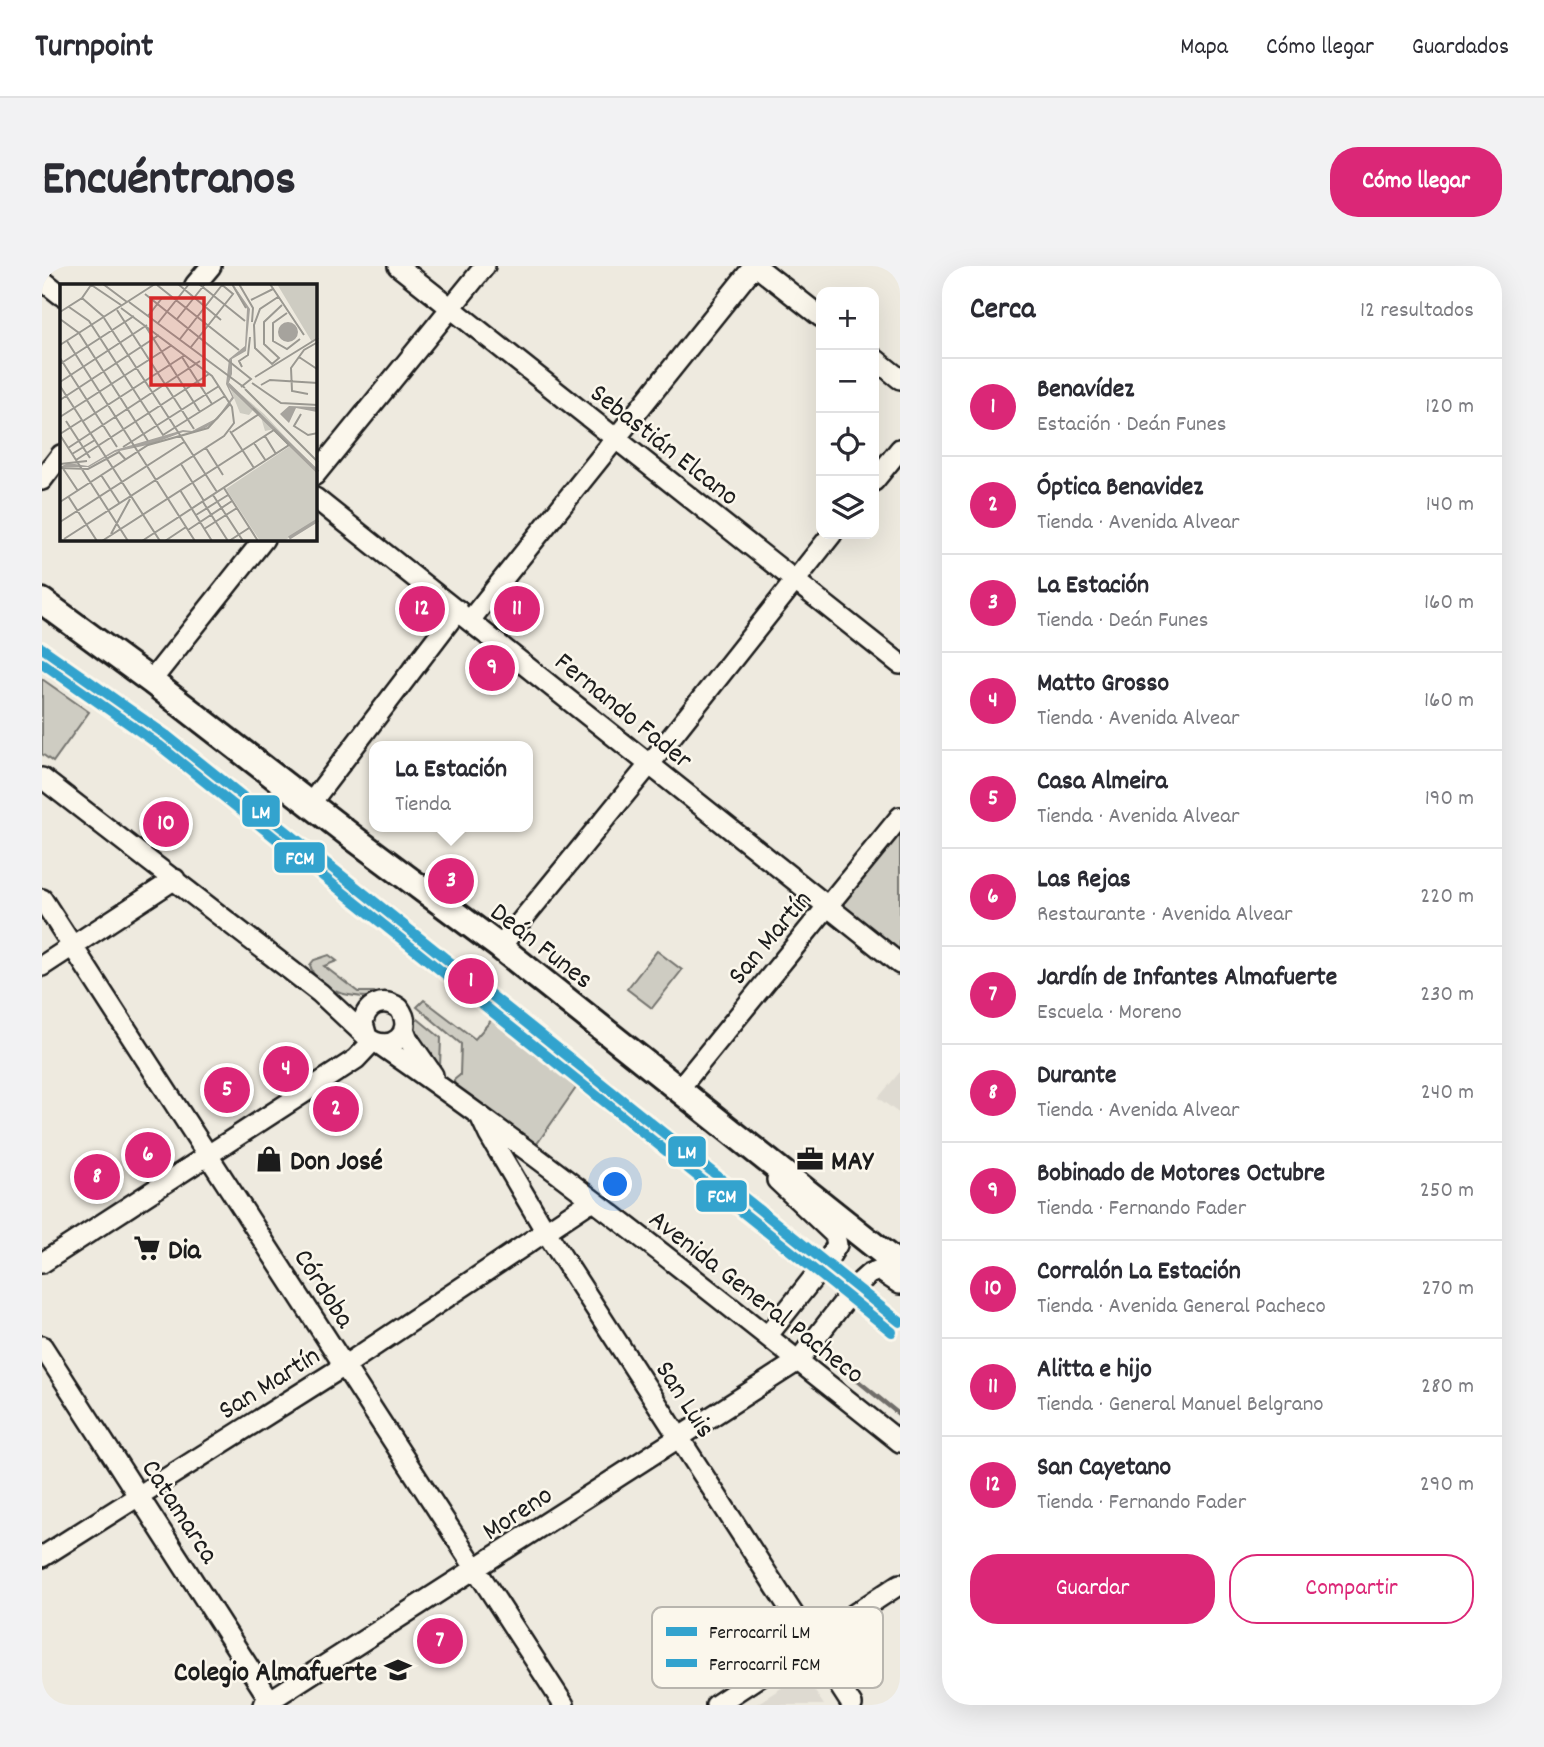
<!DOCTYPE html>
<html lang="es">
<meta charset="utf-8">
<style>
:root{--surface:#fff;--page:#f2f2f3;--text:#2b2b33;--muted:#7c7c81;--line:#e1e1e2;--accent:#db2777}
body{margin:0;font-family:Dekko,sans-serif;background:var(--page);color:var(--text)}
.controls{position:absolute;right:21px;top:21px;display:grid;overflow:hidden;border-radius:14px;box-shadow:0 7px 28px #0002}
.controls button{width:63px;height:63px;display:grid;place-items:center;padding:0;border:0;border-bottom:2px solid var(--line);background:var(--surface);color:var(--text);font:35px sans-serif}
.you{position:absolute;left:574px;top:919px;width:24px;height:24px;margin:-18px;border:5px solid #fff;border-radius:50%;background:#1a73e8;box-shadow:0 0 0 10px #1a73e833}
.badge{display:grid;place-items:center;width:46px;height:46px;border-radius:50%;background:var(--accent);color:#fff;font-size:23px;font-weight:700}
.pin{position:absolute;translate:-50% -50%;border:4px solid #fff;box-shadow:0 2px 7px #0006}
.popup{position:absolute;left:327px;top:475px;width:164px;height:91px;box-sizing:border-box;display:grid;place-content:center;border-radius:14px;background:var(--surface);filter:drop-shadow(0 2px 5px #0005);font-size:23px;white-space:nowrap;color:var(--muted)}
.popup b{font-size:26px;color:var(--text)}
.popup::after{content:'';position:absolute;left:50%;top:100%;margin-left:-14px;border:14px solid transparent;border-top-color:var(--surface)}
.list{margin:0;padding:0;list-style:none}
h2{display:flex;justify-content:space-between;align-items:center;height:91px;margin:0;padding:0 28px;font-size:30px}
h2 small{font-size:23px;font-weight:400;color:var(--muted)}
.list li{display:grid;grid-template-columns:46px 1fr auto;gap:21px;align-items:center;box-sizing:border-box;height:98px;padding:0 28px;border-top:2px solid var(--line)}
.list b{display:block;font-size:26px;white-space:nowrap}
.list p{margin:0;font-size:23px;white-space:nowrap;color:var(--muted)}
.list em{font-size:23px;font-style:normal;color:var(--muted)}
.actions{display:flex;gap:14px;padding:21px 28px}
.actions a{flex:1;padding:16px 0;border:2px solid var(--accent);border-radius:28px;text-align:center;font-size:24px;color:var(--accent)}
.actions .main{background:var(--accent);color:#fff}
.icon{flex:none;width:38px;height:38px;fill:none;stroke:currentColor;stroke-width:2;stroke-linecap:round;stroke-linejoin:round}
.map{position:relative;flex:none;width:858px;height:1439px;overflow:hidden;border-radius:28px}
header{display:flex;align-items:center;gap:42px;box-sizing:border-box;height:98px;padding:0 35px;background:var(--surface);border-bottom:2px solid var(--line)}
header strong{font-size:33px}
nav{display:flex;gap:38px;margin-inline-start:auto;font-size:24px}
.intro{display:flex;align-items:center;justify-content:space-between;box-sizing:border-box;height:168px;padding:0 42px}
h1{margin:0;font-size:49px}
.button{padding:18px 32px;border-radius:28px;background:var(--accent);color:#fff;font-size:24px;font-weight:700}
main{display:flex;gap:42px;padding:0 42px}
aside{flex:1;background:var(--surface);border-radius:28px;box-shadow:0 7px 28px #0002}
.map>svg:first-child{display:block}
</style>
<header>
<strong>Turnpoint</strong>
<nav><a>Mapa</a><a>Cómo llegar</a><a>Guardados</a></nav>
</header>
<div class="intro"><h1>Encuéntranos</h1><a class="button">Cómo llegar</a></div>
<main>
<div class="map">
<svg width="858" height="1439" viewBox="0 0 858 1439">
<rect width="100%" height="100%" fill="#eeeadf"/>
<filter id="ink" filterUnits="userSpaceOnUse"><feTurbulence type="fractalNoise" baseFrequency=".0143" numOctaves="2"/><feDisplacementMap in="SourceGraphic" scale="14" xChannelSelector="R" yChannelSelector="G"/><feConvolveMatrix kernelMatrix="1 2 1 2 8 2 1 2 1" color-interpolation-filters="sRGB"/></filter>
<g filter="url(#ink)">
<!-- built -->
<path fill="#dedad1" d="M858 806V848L836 832Z
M761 1408 782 1439H713Z"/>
<!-- green -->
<path fill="#ceccc2" stroke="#75746f" stroke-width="2" d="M0 413 47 446 11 496 0 488Z
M858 560V690L799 640 800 634Z
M615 685 640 704 610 742 585 723Z
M287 689 295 695 282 700 316 726H332L340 731C314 732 276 729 268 699L272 694Z
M382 734 433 773 451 752 534 822 492 882 413 821 412 814 418 809 419 778 375 741Z
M376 753 399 772 398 801 395 805 372 773V756Z"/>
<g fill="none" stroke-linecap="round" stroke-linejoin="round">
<!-- stream -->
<path stroke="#6f6d69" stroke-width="4.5" d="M800 1102 858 1149"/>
<!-- minor casing -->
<g stroke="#1c1c1c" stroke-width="24">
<path id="minor" d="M356 0 858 398
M714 0 779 51
M0 14 19 29
M153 19 169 0
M832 92 858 113
M273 209 443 0
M0 214 19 189
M832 215 858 183
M273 232 858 698
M429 353 712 0
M109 415 222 273
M0 512 278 727 325 771C348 790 375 766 357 742 341 731 324 738 321 757L325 771
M268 538 416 344
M0 633 522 1439
M458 681 607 499 790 268
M0 700 133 613
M362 763 366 773 391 809
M337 778C517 902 687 1040 858 1176
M636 824 858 551
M439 852 447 869 504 966 810 1439
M735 914 793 969 795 979 787 992
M0 997 314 793 331 775
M817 1017 827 1008 837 1004 858 1018
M726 1069 776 1006
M0 1080 231 1439
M0 1291 302 1100 549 935
M221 1439 756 1095 804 1033
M674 1439 858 1318"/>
</g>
<!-- major casing -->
<g stroke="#1c1c1c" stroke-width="30">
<path id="major" d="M0 335 109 415 313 573 458 681 858 1000"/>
</g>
<!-- minor -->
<use href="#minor" stroke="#fbf7ec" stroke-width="19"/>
<!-- major -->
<use href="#major" stroke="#fbf7ec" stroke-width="24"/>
<!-- rail-1 casing -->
<g stroke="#fbf7ec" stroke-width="16">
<path id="rail-1" d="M0 382 124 469 858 1056"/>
</g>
<!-- rail-2 casing -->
<g stroke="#fbf7ec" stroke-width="16">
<path id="rail-2" d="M0 397 117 479 850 1066"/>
</g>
<!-- rail-1 -->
<use href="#rail-1" stroke="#33a3ce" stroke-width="10"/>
<!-- rail-2 -->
<use href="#rail-2" stroke="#33a3ce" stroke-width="10"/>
</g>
</g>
<!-- icons -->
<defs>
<g id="shop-bare" transform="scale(2.1)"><path d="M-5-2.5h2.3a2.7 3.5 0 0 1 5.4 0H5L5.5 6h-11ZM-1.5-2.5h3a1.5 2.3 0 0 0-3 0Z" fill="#1c1c1c" stroke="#fbf7ec" stroke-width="2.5" paint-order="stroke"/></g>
<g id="office-bare" transform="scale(2.1)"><path d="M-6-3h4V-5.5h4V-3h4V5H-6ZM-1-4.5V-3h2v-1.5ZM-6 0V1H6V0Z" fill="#1c1c1c" stroke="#fbf7ec" stroke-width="2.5" paint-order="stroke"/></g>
<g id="supermarket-bare" transform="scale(2.1)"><path d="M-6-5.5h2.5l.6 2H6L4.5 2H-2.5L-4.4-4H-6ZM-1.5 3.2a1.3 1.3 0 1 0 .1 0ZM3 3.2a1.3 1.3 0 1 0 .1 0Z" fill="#1c1c1c" stroke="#fbf7ec" stroke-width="2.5" paint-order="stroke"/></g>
<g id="school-bare" transform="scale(2.1)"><path d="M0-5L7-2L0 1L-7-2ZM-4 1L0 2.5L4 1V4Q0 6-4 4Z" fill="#1c1c1c" stroke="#fbf7ec" stroke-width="2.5" paint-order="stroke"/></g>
</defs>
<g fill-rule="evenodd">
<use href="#shop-bare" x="227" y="893"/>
<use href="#office-bare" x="768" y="893"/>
<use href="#supermarket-bare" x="105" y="982"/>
<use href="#school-bare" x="356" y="1404"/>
</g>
<g text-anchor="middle" stroke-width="5" stroke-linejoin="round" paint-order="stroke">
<!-- street labels -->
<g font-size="28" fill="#1c1c1c" stroke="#fbf7ec">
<text transform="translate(624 177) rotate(38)" y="10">Sebastián Elcano</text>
<text transform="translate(583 443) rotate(39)" y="10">Fernando Fader</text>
<text transform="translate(726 670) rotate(-50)" y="10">San Martín</text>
<text transform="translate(501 678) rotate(38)" y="10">Deán Funes</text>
<text transform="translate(284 1021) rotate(57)" y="10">Córdoba</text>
<text transform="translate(716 1029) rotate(38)" y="10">Avenida General Pacheco</text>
<text transform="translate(226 1115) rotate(-32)" y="10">San Martín</text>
<text transform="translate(645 1132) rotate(57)" y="10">San Luis</text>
<text transform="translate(140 1244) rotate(57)" y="10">Catamarca</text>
<text transform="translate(474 1245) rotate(-33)" y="10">Moreno</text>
</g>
<!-- poi labels -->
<g font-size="28" font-weight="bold" fill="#1c1c1c" stroke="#fbf7ec" text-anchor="start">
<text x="248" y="903">Don José</text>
<text x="789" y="903">MAY</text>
<text x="126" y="992">Dia</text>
<text x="335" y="1414" text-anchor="end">Colegio Almafuerte</text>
</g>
</g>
<!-- overview -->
<g transform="translate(18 18)">
<rect width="257" height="257" fill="#eeeadf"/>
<path d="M217 0H257V54L252 58ZM168 99 204 130 257 187V235L224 257H200L166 205 230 162 215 145 205 147 200 130 193 126 189 131 180 129Z" fill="#ceccc2"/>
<path d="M173 0 190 25 186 67 172 75V90L168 101 174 114 158 135 147 143 133 149 123 148 92 160 55 168 29 183H0L8 179 28 182 55 166 123 146 132 147 157 134 172 113 166 100 169 75 185 62 187 25ZM218 48a10 10 0 1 1 20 0a10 10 0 1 1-20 0ZM229 122 257 123V128L236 124 229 139 220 130Z" fill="#a6a39d"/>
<path fill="none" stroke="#a6a39d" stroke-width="3.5" d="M168 100 258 188M229 254 258 236"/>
<path fill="none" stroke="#9a9891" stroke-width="2" d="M30 0 61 21M43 0 67 18M118 0 161 36M139 0 185 37M172 0 186 24M179 0 193 24 192 38M210 0 244 51M97 1 179 66M85 10 191 95 181 103M218 13 200 25 194 41 195 64 212 80 219 74 204 60V38L222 21M22 14 44 33M191 16 213 5M69 18 185 104M9 23 29 37 103 151 165 112M57 26 134 145M0 28 22 14 31 1M227 29 213 39V57L227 65 240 55M88 32 102 14M44 34 157 208M0 35 19 49 88 157M117 35 145 0M98 39 129 0M86 43 140 128M120 55 162 1M7 57 135 257M0 61 95 0M131 63 173 10 161 0M122 73 152 120M239 73 257 85M0 74 57 163M0 80 74 32M182 83 179 77 188 71 190 53M195 93 258 54M0 98 87 41M192 99 221 119 258 121M201 101 210 96 258 99M0 102 100 257M185 105 258 178M248 110 232 107 231 84 244 66 258 58M0 116 99 51M241 130 234 142 248 151 258 149M0 133 112 61M6 137 30 174M23 137 125 71M170 147 194 184M172 148 199 130 193 124M0 150 22 136M0 151 68 257M205 152 216 170M194 159 206 177M63 163 159 102M8 164 140 77M146 164 163 191M12 170 35 156M16 176 149 90M0 180 27 177M121 180 144 217M2 183 18 207M0 184 28 185 59 168 66 176M41 191 60 220M164 204 198 257M120 206 152 257M153 211 183 257M8 212 37 257M0 218 88 161 148 144 170 120M143 218 168 257M136 231 168 211M0 238 124 158M144 245 177 224M128 246 172 217M51 250 70 215M4 255 164 152 174 139 172 123 152 92 61 24M42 257 214 146 229 161 82 257M105 257 126 243M169 257 189 244"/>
<path fill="#d62828" fill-opacity="0.15" stroke="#d62828" stroke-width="3.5" d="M91 14H144V101H91Z"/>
<rect width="257" height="257" fill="none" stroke="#1c1c1c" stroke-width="3.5"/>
</g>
<!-- legend -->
<rect x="610" y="1341" width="231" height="81" rx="10" fill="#fbf7ec" stroke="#b8b5ae" stroke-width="2"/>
<rect x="624" y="1361" width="31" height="9" fill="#33a3ce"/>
<rect x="624" y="1393" width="31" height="8" fill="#33a3ce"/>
<g font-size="19" fill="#1c1c1c">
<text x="667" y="1372">Ferrocarril LM</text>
<text x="667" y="1404">Ferrocarril FCM</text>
</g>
<g stroke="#fbf7ec" stroke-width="2.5">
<rect x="199" y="528" width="40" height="34" rx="7" fill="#33a3ce"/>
<rect x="231" y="575" width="53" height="33" rx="7" fill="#33a3ce"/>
<rect x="625" y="869" width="40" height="33" rx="7" fill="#33a3ce"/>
<rect x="653" y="913" width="53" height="34" rx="7" fill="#33a3ce"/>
</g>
<g font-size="19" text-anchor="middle" font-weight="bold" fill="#fff">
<text x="219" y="552">LM</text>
<text x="258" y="598">FCM</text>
<text x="645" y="892">LM</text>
<text x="680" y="936">FCM</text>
</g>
</svg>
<div class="controls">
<button>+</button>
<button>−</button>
<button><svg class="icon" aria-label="locate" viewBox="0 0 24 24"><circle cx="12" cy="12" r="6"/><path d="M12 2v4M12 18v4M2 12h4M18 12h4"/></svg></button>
<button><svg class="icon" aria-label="layers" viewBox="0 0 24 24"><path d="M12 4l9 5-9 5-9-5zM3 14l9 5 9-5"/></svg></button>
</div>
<div class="you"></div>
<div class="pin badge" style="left:429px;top:715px">1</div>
<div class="pin badge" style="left:294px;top:843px">2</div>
<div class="pin badge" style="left:409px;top:615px">3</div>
<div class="popup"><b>La Estación</b>Tienda</div>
<div class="pin badge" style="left:244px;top:803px">4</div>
<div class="pin badge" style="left:185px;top:824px">5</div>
<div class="pin badge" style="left:106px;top:889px">6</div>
<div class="pin badge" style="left:398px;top:1375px">7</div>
<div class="pin badge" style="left:55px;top:911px">8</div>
<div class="pin badge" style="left:450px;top:402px">9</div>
<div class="pin badge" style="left:124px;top:558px">10</div>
<div class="pin badge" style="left:475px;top:343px">11</div>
<div class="pin badge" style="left:380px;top:343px">12</div>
</div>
<aside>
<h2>Cerca<small>12 resultados</small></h2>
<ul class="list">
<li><span class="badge">1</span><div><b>Benavídez</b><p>Estación · Deán Funes</p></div><em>120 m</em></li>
<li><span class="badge">2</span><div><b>Óptica Benavidez</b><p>Tienda · Avenida Alvear</p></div><em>140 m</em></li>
<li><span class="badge">3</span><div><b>La Estación</b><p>Tienda · Deán Funes</p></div><em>160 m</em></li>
<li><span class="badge">4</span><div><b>Matto Grosso</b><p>Tienda · Avenida Alvear</p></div><em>160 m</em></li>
<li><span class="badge">5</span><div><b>Casa Almeira</b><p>Tienda · Avenida Alvear</p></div><em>190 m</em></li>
<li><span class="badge">6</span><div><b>Las Rejas</b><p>Restaurante · Avenida Alvear</p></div><em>220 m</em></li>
<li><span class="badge">7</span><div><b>Jardín de Infantes Almafuerte</b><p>Escuela · Moreno</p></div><em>230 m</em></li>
<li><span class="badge">8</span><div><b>Durante</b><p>Tienda · Avenida Alvear</p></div><em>240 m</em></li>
<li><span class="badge">9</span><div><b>Bobinado de Motores Octubre</b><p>Tienda · Fernando Fader</p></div><em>250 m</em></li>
<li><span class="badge">10</span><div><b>Corralón La Estación</b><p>Tienda · Avenida General Pacheco</p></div><em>270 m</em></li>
<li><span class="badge">11</span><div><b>Alitta e hijo</b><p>Tienda · General Manuel Belgrano</p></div><em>280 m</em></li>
<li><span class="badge">12</span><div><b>San Cayetano</b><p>Tienda · Fernando Fader</p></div><em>290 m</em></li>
</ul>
<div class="actions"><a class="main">Guardar</a><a>Compartir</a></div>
</aside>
</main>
